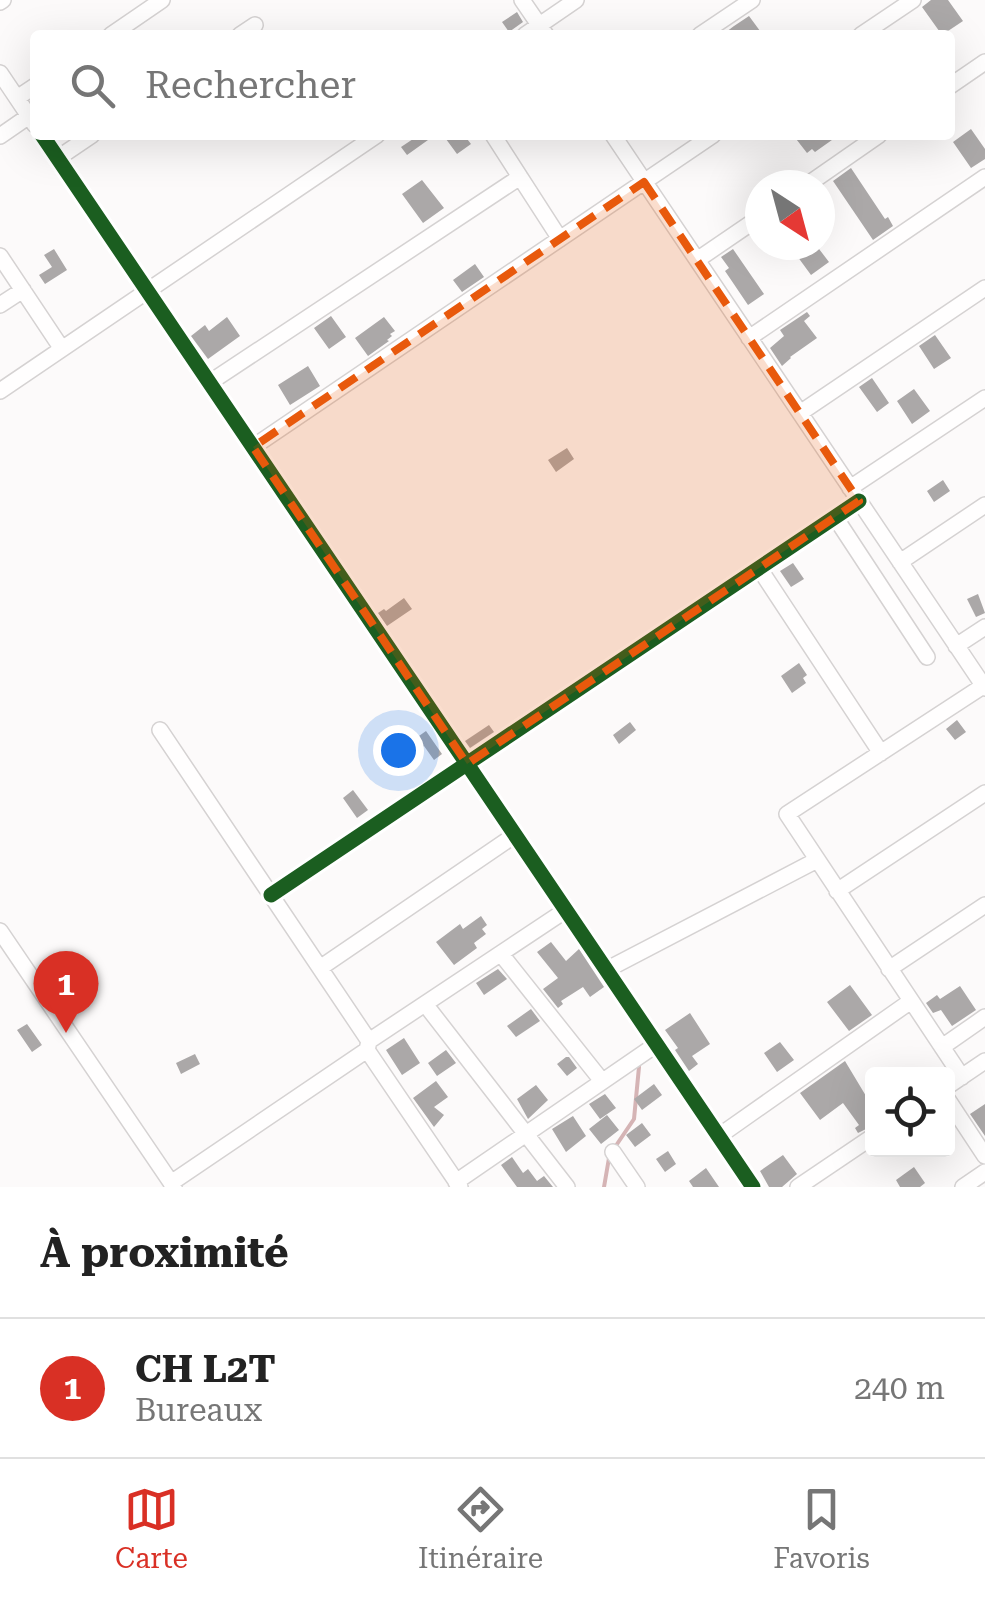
<!DOCTYPE html>
<html lang="fr">
<meta charset="utf-8">
<style>
:root{--surface:#fff;--page:#f6f6f6;--text:#222;--muted:#767676;--line:#e0e0e0;--accent:#d93025}
body{margin:0;font-family:"Roboto Serif",serif;background:var(--page);color:var(--text)}
.controls{position:absolute;right:30px;bottom:30px;display:grid;overflow:hidden;border-radius:10px;box-shadow:0 10px 40px #0002}
.controls button{width:90px;height:90px;display:grid;place-items:center;padding:0;border:0;border-bottom:2px solid var(--line);background:var(--surface);color:var(--text);font:50px sans-serif}
.compass{position:absolute;left:745px;top:170px;width:90px;height:90px;border-radius:50%;background:var(--surface);box-shadow:0 10px 40px #0002;rotate:144deg}
.you{position:absolute;left:398px;top:750px;width:35px;height:35px;margin:-25px;border:8px solid #fff;border-radius:50%;background:#1a73e8;box-shadow:0 0 0 15px #1a73e833}
.badge{display:grid;place-items:center;width:65px;height:65px;border-radius:50%;background:var(--accent);color:#fff;font-size:32px;font-weight:700}
.pin{position:absolute;translate:-50% -82px;filter:drop-shadow(0 2px 5px #0008)}
.pin::after{content:'';position:absolute;top:52px;width:35px;height:30px;background:inherit;clip-path:polygon(0 0,100% 0,50% 100%)}
.list{margin:0;padding:0;list-style:none}
h2{display:flex;justify-content:space-between;align-items:center;height:130px;margin:0;padding:0 40px;font-size:42px}
h2 small{font-size:32px;font-weight:400;color:var(--muted)}
.list li{display:grid;grid-template-columns:65px 1fr auto;gap:30px;align-items:center;box-sizing:border-box;height:140px;padding:0 40px;border-top:2px solid var(--line)}
.list b{display:block;font-size:38px;white-space:nowrap}
.list p{margin:0;font-size:32px;white-space:nowrap;color:var(--muted)}
.list em{font-size:32px;font-style:normal;color:var(--muted)}
.icon{flex:none;width:55px;height:55px;fill:none;stroke:currentColor;stroke-width:2;stroke-linecap:round;stroke-linejoin:round}
.map{position:relative;flex:none;width:985px;height:1187px;overflow:hidden}
.search{position:absolute;background:var(--surface);box-shadow:0 10px 40px #0002;left:30px;right:30px;top:30px;height:110px;display:flex;align-items:center;gap:25px;box-sizing:border-box;padding:0 35px;border-radius:10px;color:var(--muted);font-size:38px}
.sheet{height:270px;background:var(--surface)}
nav{display:flex;justify-content:space-around;align-items:center;box-sizing:border-box;height:140px;border-top:2px solid var(--line);background:var(--surface);font-size:28px;color:var(--muted)}
nav a{display:grid;justify-items:center;gap:5px}
nav .on{color:var(--accent)}
.map>svg:first-child{display:block}
</style>
<div class="map">
<svg width="985" height="1187" viewBox="0 0 985 1187">
<rect width="100%" height="100%" fill="#fcfafa"/>
<g fill="none" stroke-linecap="round" stroke-linejoin="round">
<!-- stream -->
<path stroke="#d5b4b5" stroke-width="4" d="M613 1150 634 1119 639 1067
M604 1187 609 1158"/>
</g>
<!-- building -->
<path fill="#aba8a8" d="M931 0H948L963 21 942 35 922 7Z
M517 12 523 22 509 32 502 22Z
M749 16 763 35H722L734 26Z
M971 129 985 149V159L971 168 953 142Z
M419 135H435L407 155 401 147Z
M443 135H464L471 144 457 154Z
M793 135H839L815 152 812 149 807 153Z
M851 168 885 219 888 217 893 226 873 240 833 181Z
M422 180 444 208 423 223 402 194Z
M798 245H816L829 262 811 275 792 249Z
M54 249 67 270 45 284 39 275 52 267 44 255Z
M733 249 764 294 748 305 725 271 729 268 721 257Z
M475 264 484 277 462 292 453 280Z
M807 312 810 316 804 321 817 338 790 357 791 358 782 366 770 348 784 336 780 330Z
M331 316 346 337 329 349 314 328Z
M227 317 240 336 208 359 191 336 205 325 209 331Z
M384 317 395 331 390 334 392 336 387 340 389 341 368 356 355 338Z
M935 335 951 358 934 369 919 346Z
M308 366 320 386 290 405 278 385Z
M872 378 889 403 877 412 859 387Z
M914 389 930 411 912 424 897 401Z
M567 448 574 459 556 472 548 460Z
M943 480 950 491 934 502 927 491Z
M793 563 804 579 791 587 780 571Z
M978 594 985 613 976 617 967 599Z
M404 598 412 609 387 626 378 613 384 609 386 611Z
M799 663 807 675 803 678 806 683 792 693 781 676Z
M957 720 966 732 955 740 946 729Z
M630 722 636 730 619 744 613 735Z
M489 725 494 732 470 748 465 741Z
M426 731 442 754 434 760 424 746 416 752 409 743Z
M353 790 368 810 357 818 343 798Z
M481 916 487 925 482 929 486 934 474 943 477 948 454 965 436 942 460 924 463 929Z
M551 942 566 961 579 949 604 987 590 997 583 987 561 1001 563 1004 558 1008 543 989 558 978 537 952Z
M498 969 507 979 484 995 476 983Z
M850 985 872 1015 849 1031 827 1002Z
M960 986 976 1010 952 1026 941 1010 933 1013 926 1003 937 995 940 999Z
M531 1009 540 1021 516 1037 507 1026Z
M690 1013 710 1044 692 1056 698 1064 689 1071 675 1050 678 1048 665 1030Z
M27 1024 42 1045 32 1052 17 1030Z
M404 1038 420 1063 402 1075 386 1050Z
M780 1042 794 1060 777 1072 764 1053Z
M446 1050 456 1063 437 1076 428 1063Z
M195 1054 200 1064 181 1074 176 1063Z
M566 1057H569L577 1068 567 1076 557 1064Z
M845 1061 872 1106V1126L858 1133 855 1128 859 1125 843 1103 820 1120 800 1093Z
M436 1081 448 1097 434 1107 444 1115 434 1127 413 1098Z
M654 1084 662 1095 642 1110 634 1099Z
M536 1085 548 1100 528 1119 517 1099Z
M605 1094 616 1108 600 1119 589 1104Z
M985 1104V1136L970 1114Z
M607 1115 619 1130 601 1144 589 1129Z
M573 1116 586 1136 566 1152 552 1129Z
M642 1123 651 1135 635 1147 626 1135Z
M668 1151 676 1164 665 1172 656 1159Z
M783 1155 797 1174 782 1187H769L760 1171Z
M512 1157 523 1173 528 1169 537 1181 544 1176 553 1187H517L501 1165Z
M914 1167 925 1183 920 1187H900L896 1180Z
M706 1168 719 1187H693L689 1181Z"/>
<g fill="none" stroke-linecap="round" stroke-linejoin="round">
<!-- street casing -->
<g stroke="#d5d2d2" stroke-width="18">
<path id="street" d="M522 0 546 35
M0 2 3 0
M111 35 162 0
M240 35 255 25
M525 35 576 0
M700 35 752 0
M861 35 913 0
M0 73 35 125
M950 86 985 62
M17 98 35 86
M42 135 753 1187
M493 135 560 239
M613 135 985 688
M0 136 29 116
M58 158 92 135
M807 185 879 135
M0 256 62 349
M697 260 760 217
M0 305 23 290
M749 338 985 177
M209 383 520 177
M0 391 377 135
M800 413 985 288
M253 447 713 135
M850 488 985 398
M835 517 927 657
M900 562 985 505
M759 568 881 753
M956 646 985 627
M160 730 369 1041
M837 891 985 793
M271 895 859 501
M0 931 174 1187
M501 954 602 1081
M320 968 515 835
M889 969 985 905
M606 970 817 860
M425 1004 567 1187
M942 1047 985 1017
M367 1050 460 1187
M962 1077 787 814 983 686
M948 1086 985 1061
M948 1100 985 1156
M719 1136 911 1001
M613 1152 637 1187
M456 1182 657 1044
M171 1183 367 1050 369 1041 566 910
M798 1187 872 1137
M963 1187 985 1172"/>
</g>
<!-- street -->
<use href="#street" stroke="#fffefe" stroke-width="15"/>
<!-- cycleway casing -->
<g stroke="#fff" stroke-width="21">
<path id="cycleway" d="M42 135 753 1187
M271 895 859 501"/>
</g>
<!-- cycleway -->
<use href="#cycleway" stroke="#1b5e20" stroke-width="15"/>
</g>
<!-- marked area -->
<path fill="#e8590c" fill-opacity="0.2" stroke="#e8590c" stroke-width="8" stroke-dasharray="20 12" stroke-linejoin="round" d="M644 182 859 501 467 764 253 447Z"/>
</svg>
<div class="controls">
<button><svg class="icon" aria-label="locate" viewBox="0 0 24 24"><circle cx="12" cy="12" r="6"/><path d="M12 2v4M12 18v4M2 12h4M18 12h4"/></svg></button>
</div>
<svg class="compass" viewBox="-18 -18 36 36"><path d="M0-13l5 13h-10z" fill="#e53935"/><path d="M0 13l5-13h-10z" fill="#767676"/></svg>
<div class="you"></div>
<div class="pin badge" style="left:66px;top:1033px">1</div>
<div class="search"><svg class="icon" aria-label="search" viewBox="0 0 24 24"><circle cx="10" cy="10" r="6"/><path d="M15 15l6 6"/></svg>Rechercher</div>
</div>
<section class="sheet">
<h2>À proximité<small></small></h2>
<ul class="list">
<li><span class="badge">1</span><div><b>CH L2T</b><p>Bureaux</p></div><em>240 m</em></li>
</ul>
</section>
<nav>
<a class="on"><svg class="icon" aria-label="map" viewBox="0 0 24 24"><path d="M3 6l6-2 6 2 6-2v14l-6 2-6-2-6 2zM9 4v14M15 6v14"/></svg>Carte</a>
<a><svg class="icon" aria-label="directions" viewBox="0 0 24 24"><path d="M12 3l9 9-9 9-9-9zM9 14v-3h6M13 9l2 2-2 2"/></svg>Itinéraire</a>
<a><svg class="icon" aria-label="saved" viewBox="0 0 24 24"><path d="M7 4h10v16l-5-4-5 4z"/></svg>Favoris</a>
</nav>
